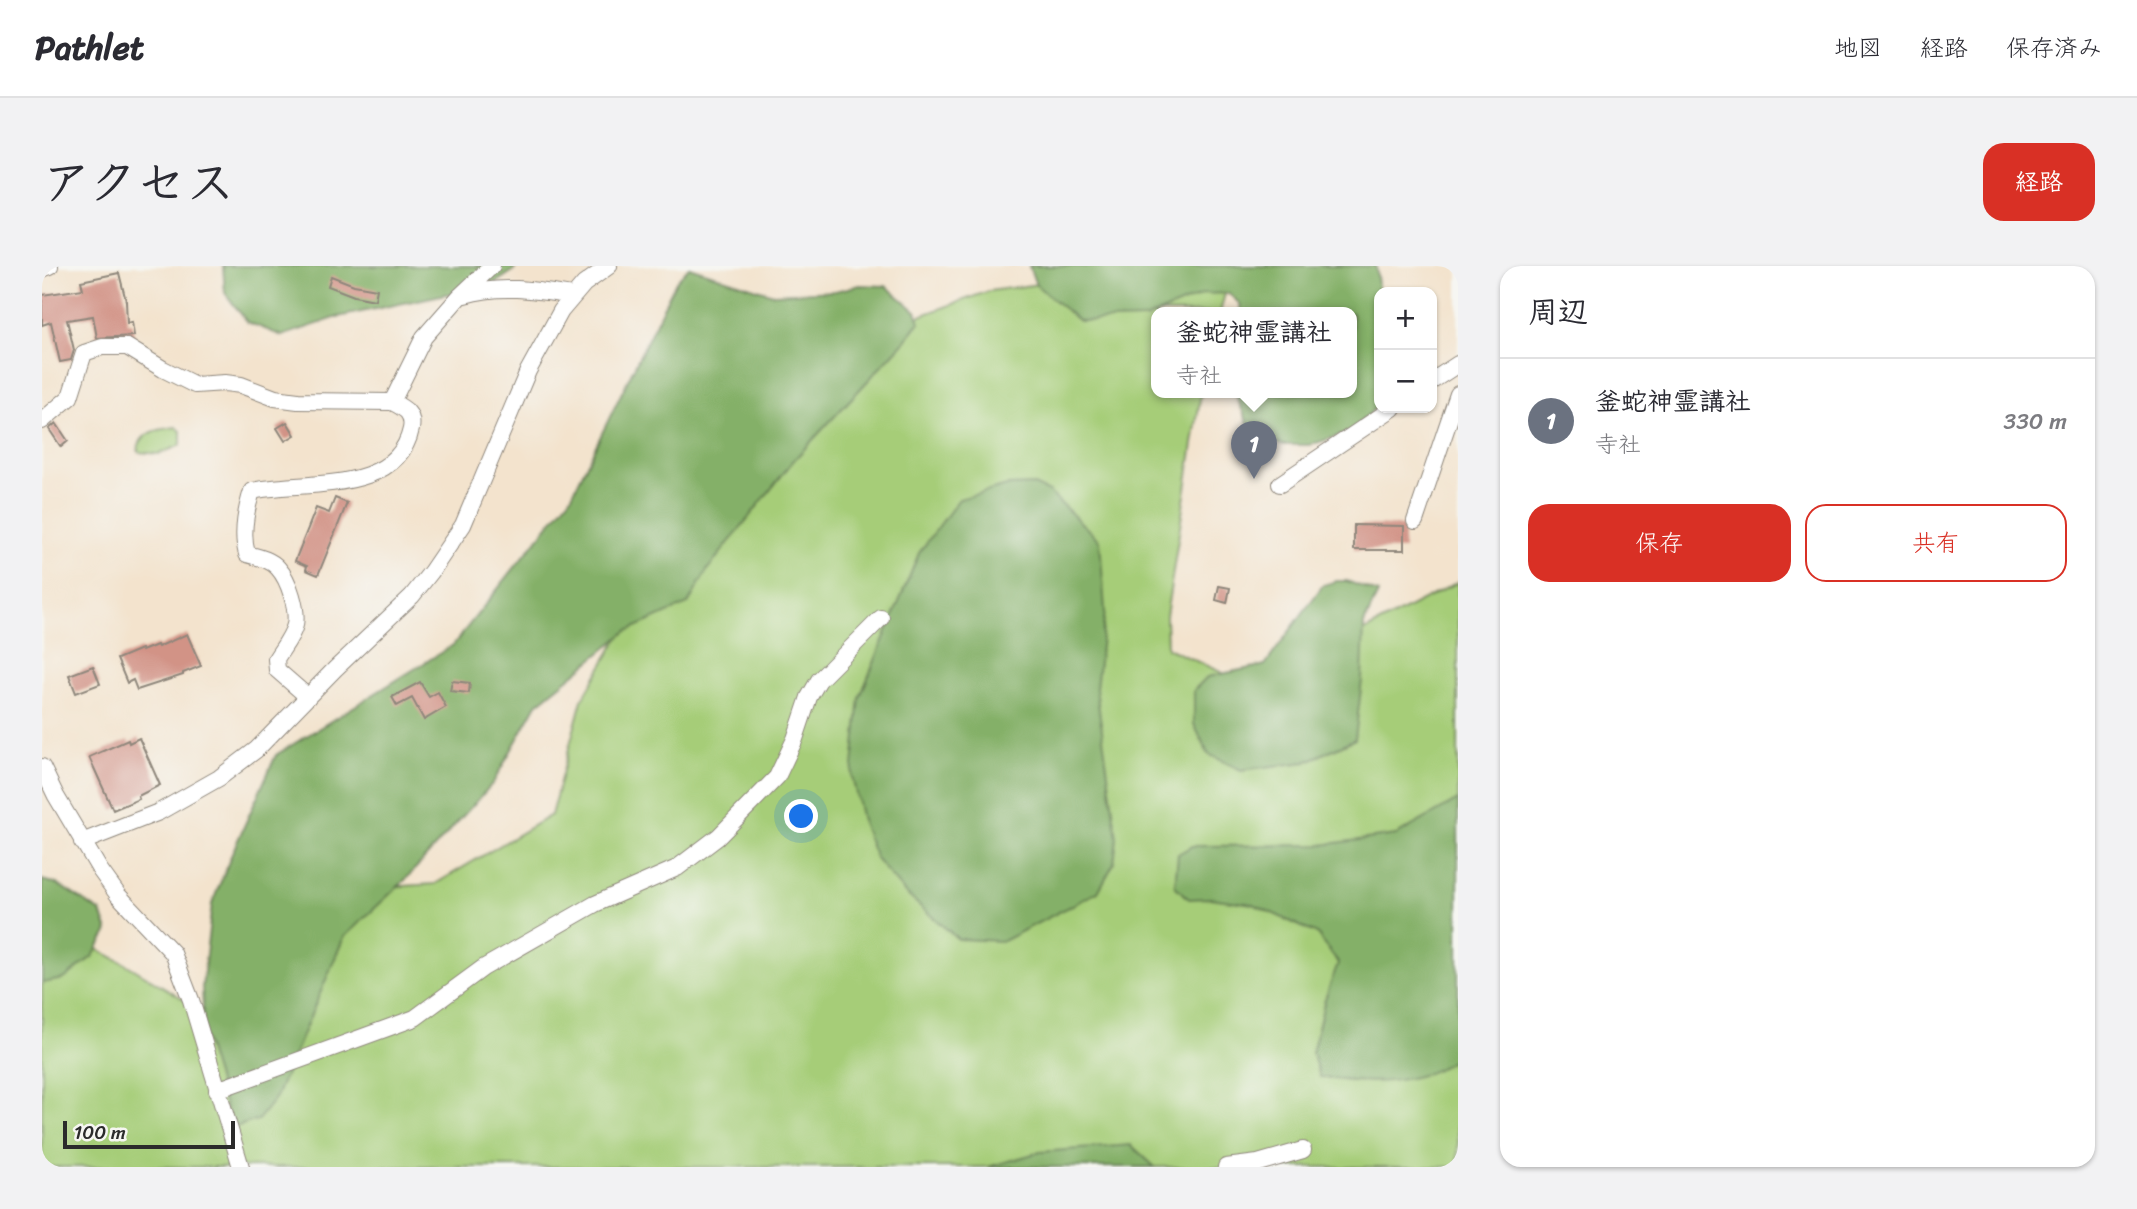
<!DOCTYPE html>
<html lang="ja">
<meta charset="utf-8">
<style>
:root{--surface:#fff;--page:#f2f2f3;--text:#2b2b33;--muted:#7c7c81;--line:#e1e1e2;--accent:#d93025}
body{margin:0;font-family:Sriracha,"Klee One",sans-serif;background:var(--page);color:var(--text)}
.controls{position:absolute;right:21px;top:21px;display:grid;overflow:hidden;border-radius:14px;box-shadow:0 2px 5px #0004}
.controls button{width:63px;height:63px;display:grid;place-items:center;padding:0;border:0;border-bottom:2px solid var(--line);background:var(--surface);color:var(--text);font:35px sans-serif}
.scale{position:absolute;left:21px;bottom:18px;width:172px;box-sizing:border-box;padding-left:7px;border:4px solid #2b2b2b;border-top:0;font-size:19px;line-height:24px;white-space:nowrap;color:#2b2b2b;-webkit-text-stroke:5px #f6f6f2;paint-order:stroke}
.you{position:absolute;left:760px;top:551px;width:24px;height:24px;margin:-18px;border:5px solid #fff;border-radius:50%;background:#1a73e8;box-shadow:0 0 0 10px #1a73e833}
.badge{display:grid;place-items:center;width:46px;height:46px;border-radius:50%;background:var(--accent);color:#fff;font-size:23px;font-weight:700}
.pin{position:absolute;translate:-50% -58px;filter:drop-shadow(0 2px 4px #0008)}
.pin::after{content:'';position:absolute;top:37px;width:24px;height:21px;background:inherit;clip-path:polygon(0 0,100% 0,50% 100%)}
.popup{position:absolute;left:1109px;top:41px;width:206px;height:91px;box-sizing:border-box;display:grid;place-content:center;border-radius:14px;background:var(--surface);filter:drop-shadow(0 2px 5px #0005);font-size:23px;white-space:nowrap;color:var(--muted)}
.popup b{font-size:26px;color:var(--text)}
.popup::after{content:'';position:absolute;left:50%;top:100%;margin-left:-14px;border:14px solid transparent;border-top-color:var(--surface)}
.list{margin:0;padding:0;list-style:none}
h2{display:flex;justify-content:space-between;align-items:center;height:91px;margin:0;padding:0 28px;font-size:30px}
h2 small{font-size:23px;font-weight:400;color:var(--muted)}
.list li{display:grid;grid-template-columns:46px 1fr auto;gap:21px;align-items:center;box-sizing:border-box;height:126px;padding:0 28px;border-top:2px solid var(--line)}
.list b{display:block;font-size:26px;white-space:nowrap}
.list p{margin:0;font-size:23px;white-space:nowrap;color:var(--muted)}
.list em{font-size:23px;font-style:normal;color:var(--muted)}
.actions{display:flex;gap:14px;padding:21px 28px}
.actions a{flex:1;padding:16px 0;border:2px solid var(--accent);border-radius:21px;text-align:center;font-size:24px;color:var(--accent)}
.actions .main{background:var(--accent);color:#fff}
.map{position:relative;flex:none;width:1416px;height:901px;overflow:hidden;border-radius:21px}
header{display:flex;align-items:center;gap:42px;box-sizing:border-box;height:98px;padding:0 35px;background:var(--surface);border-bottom:2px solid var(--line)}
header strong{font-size:33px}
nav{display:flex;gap:38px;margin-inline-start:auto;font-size:24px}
.intro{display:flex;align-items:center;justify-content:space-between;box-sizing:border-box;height:168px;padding:0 42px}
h1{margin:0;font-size:49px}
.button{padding:18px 32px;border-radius:21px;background:var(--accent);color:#fff;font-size:24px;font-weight:700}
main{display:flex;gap:42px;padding:0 42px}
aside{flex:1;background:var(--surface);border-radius:21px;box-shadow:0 2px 5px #0004}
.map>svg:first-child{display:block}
</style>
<header>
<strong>Pathlet</strong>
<nav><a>地図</a><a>経路</a><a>保存済み</a></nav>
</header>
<div class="intro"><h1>アクセス</h1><a class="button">経路</a></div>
<main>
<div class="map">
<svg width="1416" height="901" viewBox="0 0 1416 901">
<rect width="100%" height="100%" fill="#f6f6f2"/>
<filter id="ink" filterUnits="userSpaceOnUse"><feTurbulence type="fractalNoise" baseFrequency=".0143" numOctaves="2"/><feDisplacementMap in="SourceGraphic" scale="14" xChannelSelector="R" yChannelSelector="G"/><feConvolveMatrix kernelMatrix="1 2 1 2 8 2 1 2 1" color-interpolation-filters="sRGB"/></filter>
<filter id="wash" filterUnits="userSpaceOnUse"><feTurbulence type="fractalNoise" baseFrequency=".00686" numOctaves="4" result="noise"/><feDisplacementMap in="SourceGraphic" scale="28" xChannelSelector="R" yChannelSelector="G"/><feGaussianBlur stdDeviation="1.57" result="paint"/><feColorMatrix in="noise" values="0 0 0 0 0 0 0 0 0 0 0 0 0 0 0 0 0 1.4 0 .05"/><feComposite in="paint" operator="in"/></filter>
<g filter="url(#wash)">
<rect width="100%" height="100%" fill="#f3e3cd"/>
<!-- green -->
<path fill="#a6cd78" stroke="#687c52" stroke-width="2" d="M1125 0H1190L1178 47H1114V127H1159L1124 350 1125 382 1214 422 1416 316V901H0V654L82 697 175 753 196 630 393 618 509 549 540 434 610 314 828 68 947 25Z
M134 161 139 165V179L117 188 96 186C96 166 118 163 134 161Z"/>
<!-- forest -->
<path fill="#84b068" stroke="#586e4a" stroke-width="2" d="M181 0H475L471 5 438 27 404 28 296 51 240 70 205 56 183 27Z
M987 0H1334L1337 30V138L1309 166 1268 179H1241L1211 169 1193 127H1310V47H1199L1198 38 1186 27 1162 28 1103 53 1037 55 994 19Z
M647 1 731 28 793 25 818 19 844 20 874 45 878 56 861 77 752 194 666 303 646 338 585 365 495 438 451 517 364 613 302 671 234 831 216 854 190 862 162 771 160 721 170 638 191 585 234 489 411 379 529 231 634 15Z
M992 219 1007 226 1058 275 1063 345 1054 422 1075 572 1072 597 1056 626 961 675 916 673 863 627 834 593 821 559 810 510 818 431 877 287 917 233 965 220Z
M1295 315H1305L1336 327 1322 358 1320 414 1313 473 1264 496 1199 504 1166 488 1152 458V424L1165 411 1223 399 1281 319Z
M1416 534V791C1376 820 1325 819 1278 811L1270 787 1283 733 1296 697 1275 668 1211 638 1168 632 1147 633 1133 620 1136 588 1150 580 1279 579 1354 569Z
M0 614 15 618 59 646 66 665 51 690 22 713 0 717Z
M1089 879 1113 901H946L998 886Z"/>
<g id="blocks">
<!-- building -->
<path fill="#d29386" d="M77 7 84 35 85 57 90 56 92 70 55 72 51 50 25 54 32 84 29 94 18 96 9 56 0 59V29L41 23 39 15Z
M289 10 312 19 335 23 333 34 312 30 286 20Z
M245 156 253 169 243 175 235 162Z
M14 157 26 175 19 181 7 163Z
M293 232 305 237 276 309 264 304 265 300 253 295 274 242 287 247Z
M1312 259 1362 260V284H1312Z
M1177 320 1188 322 1185 337 1174 334Z
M145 368 159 400 141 407V409L95 424 91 414 85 417 75 393 99 383 100 385 115 379 116 381Z
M51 400 58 418 34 427 27 409Z
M410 415 428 417 427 427 408 425Z
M378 416 387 431 396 426 404 441 382 454 370 432 355 440 350 431Z
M97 472 118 519 96 530 97 533 71 544 47 491 86 474 87 477Z"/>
</g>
</g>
<g filter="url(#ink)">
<use href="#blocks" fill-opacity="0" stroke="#8f877c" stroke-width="2"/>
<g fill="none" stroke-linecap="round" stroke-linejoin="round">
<!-- minor casing -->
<g stroke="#8f877c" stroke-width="18">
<path id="minor" d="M0 3 8 0
M422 29C459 18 493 24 530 30
M1390 115 1416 98
M350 136 382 71 418 30 450 0
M0 155 28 131 42 87 60 81H85L121 103 153 119 183 117 199 119 233 132 256 135 350 136C362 142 372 147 369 163 355 230 258 214 210 225 204 244 199 268 205 288 216 291 228 293 236 302 247 314 256 343 253 359 250 371 240 383 234 393L235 404 266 431
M1238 218 1351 142
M1373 255 1416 128
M0 501 14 530 58 604 76 629 131 687 149 734 199 901
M40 576 117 546 177 512 214 484 293 403 370 330 389 306 421 259 486 105 519 45 542 18 567 0
M175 824 373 752 441 702 553 638 635 602 676 571 735 511 753 473 767 431 777 414 839 352
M1184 901 1216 897 1261 884"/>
</g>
<!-- minor -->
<use href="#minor" stroke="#fff" stroke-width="16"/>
</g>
</g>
</svg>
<div class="controls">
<button>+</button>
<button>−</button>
</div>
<div class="scale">100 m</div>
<div class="you"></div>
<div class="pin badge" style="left:1212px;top:213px;background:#6b7280">1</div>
<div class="popup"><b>釜蛇神霊講社</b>寺社</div>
</div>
<aside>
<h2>周辺<small></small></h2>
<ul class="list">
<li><span class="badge" style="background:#6b7280">1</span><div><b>釜蛇神霊講社</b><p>寺社</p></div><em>330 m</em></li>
</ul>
<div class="actions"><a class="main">保存</a><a>共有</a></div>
</aside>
</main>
